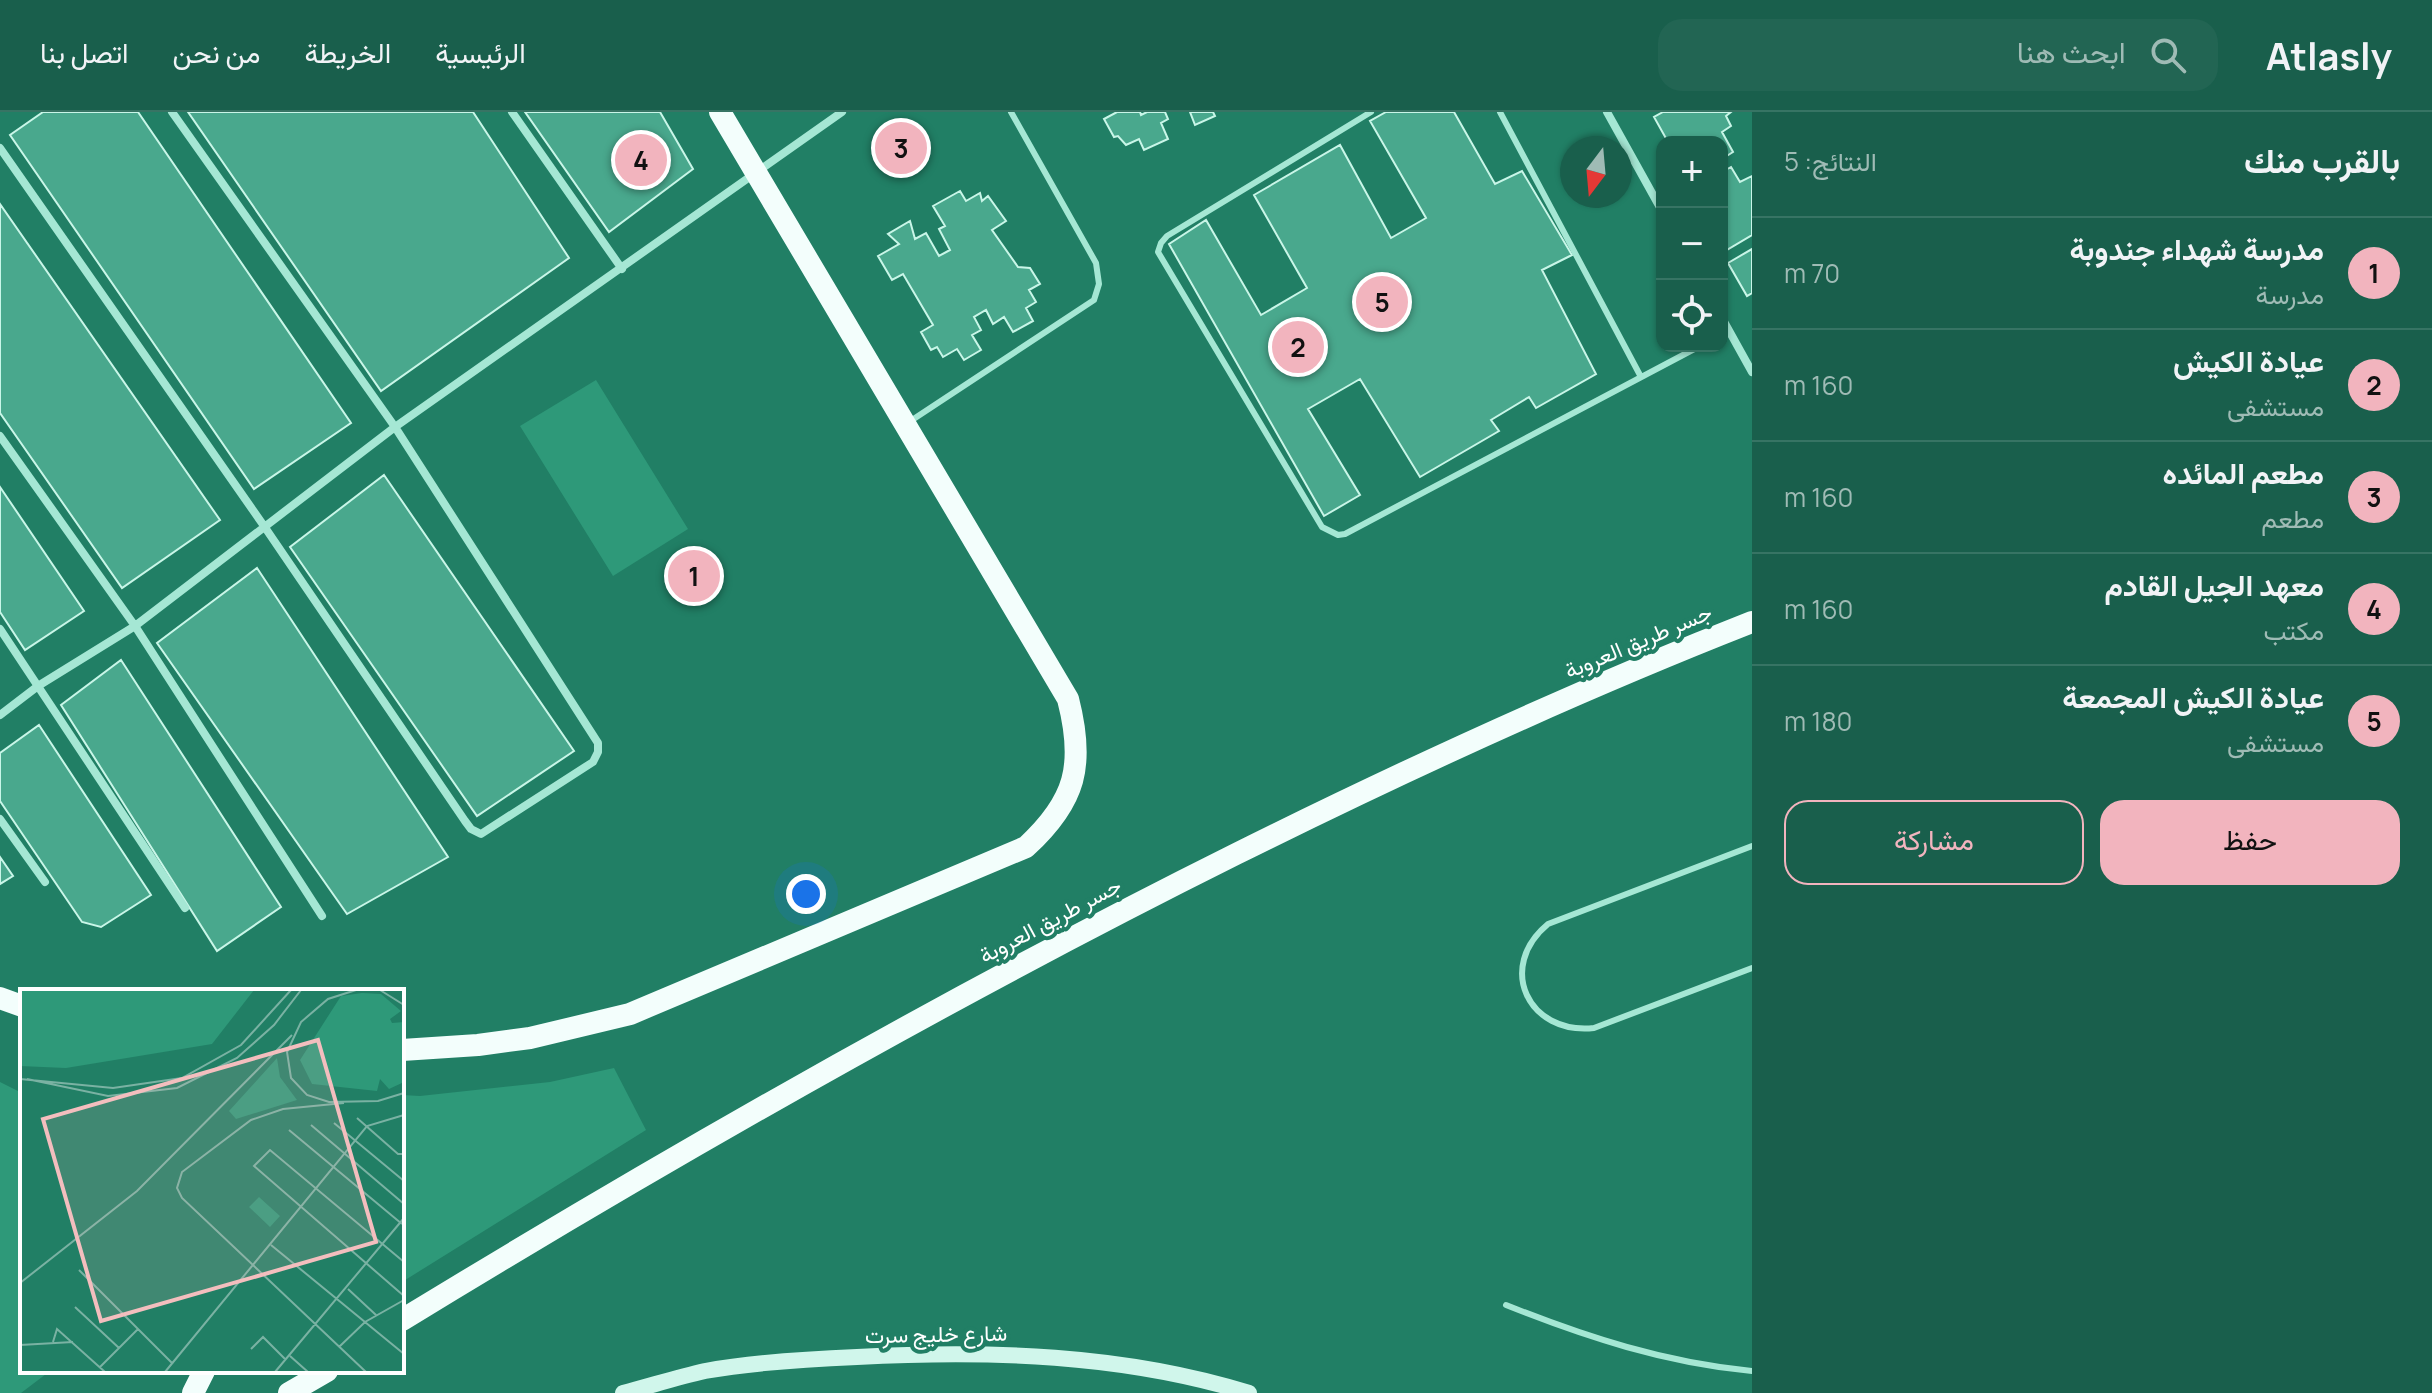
<!DOCTYPE html>
<html lang="ar">
<meta charset="utf-8">
<style>
:root{--surface:#195f4c;--page:#226553;--text:#f1f3f6;--muted:#9fbbb5;--line:#377464;--accent:#f2b4be}
body{margin:0;font-family:Manrope,Vazirmatn,sans-serif;background:var(--page);color:var(--text);direction:rtl}
.controls{position:absolute;right:24px;top:24px;display:grid;overflow:hidden;border-radius:16px;box-shadow:0 2px 6px #0004}
.controls button{width:72px;height:72px;display:grid;place-items:center;padding:0;border:0;border-bottom:2px solid var(--line);background:var(--surface);color:var(--text);font:40px sans-serif}
.compass{position:absolute;left:1560px;top:24px;width:72px;height:72px;border-radius:50%;background:var(--surface);box-shadow:0 2px 6px #0004;rotate:196deg}
.you{position:absolute;left:806px;top:782px;width:28px;height:28px;margin:-20px;border:6px solid #fff;border-radius:50%;background:#1a73e8;box-shadow:0 0 0 12px #1a73e833}
.badge{display:grid;place-items:center;width:52px;height:52px;border-radius:50%;background:var(--accent);color:#111;font-size:26px;font-weight:700}
.pin{position:absolute;translate:-50% -50%;border:4px solid #fff;box-shadow:0 2px 8px #0006}
.list{margin:0;padding:0;list-style:none}
h2{display:flex;justify-content:space-between;align-items:center;height:104px;margin:0;padding:0 32px;font-size:34px}
h2 small{font-size:26px;font-weight:400;color:var(--muted)}
.list li{display:grid;grid-template-columns:52px 1fr auto;gap:24px;align-items:center;box-sizing:border-box;height:112px;padding:0 32px;border-top:2px solid var(--line)}
.list b{display:block;font-size:30px;white-space:nowrap}
.list p{margin:0;font-size:26px;white-space:nowrap;color:var(--muted)}
.list em{font-size:26px;font-style:normal;color:var(--muted)}
.actions{display:flex;gap:16px;padding:24px 32px}
.actions a{flex:1;padding:18px 0;border:2px solid var(--accent);border-radius:24px;text-align:center;font-size:28px;color:var(--accent)}
.actions .main{background:var(--accent);color:#111}
.icon{flex:none;width:44px;height:44px;fill:none;stroke:currentColor;stroke-width:2;stroke-linecap:round;stroke-linejoin:round}
.map{position:relative;flex:none;width:1752px;height:1281px;overflow:hidden;direction:ltr}
header{display:flex;align-items:center;gap:48px;box-sizing:border-box;height:112px;padding:0 40px;background:var(--surface);border-bottom:2px solid var(--line)}
header strong{font-size:38px}
nav{display:flex;gap:44px;margin-inline-start:auto;font-size:28px}
.search{width:560px;height:72px;background:var(--page);display:flex;align-items:center;gap:20px;box-sizing:border-box;padding:0 28px;border-radius:24px;color:var(--muted);font-size:30px}
main{display:flex}
aside{flex:1;background:var(--surface)}
.map>svg:first-child{display:block}
</style>
<header>
<strong>Atlasly</strong>
<div class="search"><svg class="icon" aria-label="search" viewBox="0 0 24 24"><circle cx="10" cy="10" r="6"/><path d="M15 15l6 6"/></svg>ابحث هنا</div>
<nav><a>الرئيسية</a><a>الخريطة</a><a>من نحن</a><a>اتصل بنا</a></nav>
</header>
<main>
<aside>
<h2>بالقرب منك<small>النتائج: 5</small></h2>
<ul class="list">
<li><span class="badge">1</span><div><b>مدرسة شهداء جندوبة</b><p>مدرسة</p></div><em>70 m</em></li>
<li><span class="badge">2</span><div><b>عيادة الكيش</b><p>مستشفى</p></div><em>160 m</em></li>
<li><span class="badge">3</span><div><b>مطعم المائده</b><p>مطعم</p></div><em>160 m</em></li>
<li><span class="badge">4</span><div><b>معهد الجيل القادم</b><p>مكتب</p></div><em>160 m</em></li>
<li><span class="badge">5</span><div><b>عيادة الكيش المجمعة</b><p>مستشفى</p></div><em>180 m</em></li>
</ul>
<div class="actions"><a class="main">حفظ</a><a>مشاركة</a></div>
</aside>
<div class="map">
<svg width="1752" height="1281" viewBox="0 0 1752 1281">
<rect width="100%" height="100%" fill="#217f65"/>
<!-- green -->
<path fill="#2e9979" d="M596 268 688 417 613 464 520 314Z
M614 956 646 1018 402 1170V983L420 984 550 970Z
M0 970 22 981V1259H50L21 1281H0Z"/>
<!-- building -->
<path fill="#49a88d" stroke="#c9f6e8" stroke-width="2" d="M43 0H138L351 311 254 377 10 23Z
M188 0H473L569 146 381 279Z
M525 0H660L693 57 609 120Z
M1117 0H1140L1141 3 1147 0H1165L1168 7 1161 11 1168 27 1144 38 1139 27 1126 33 1118 24 1114 25 1104 7Z
M1190 0H1213L1215 4 1195 13Z
M1386 0H1454L1495 72 1522 59 1572 143 1542 158 1596 262 1536 296 1529 285 1491 308 1499 319 1420 365 1360 267 1308 297 1360 383 1324 404 1169 132 1206 108 1261 203 1307 176 1254 83 1340 33 1391 126 1426 106 1370 9Z
M1663 0H1731L1726 4 1731 14 1722 20 1733 40 1722 47V30H1668L1654 5Z
M1731 55 1740 70 1752 64V123L1725 139 1722 133V60Z
M960 79 966 89 980 81 982 89 988 84 1006 109 992 118 1018 155 1030 156 1040 172 1029 178 1036 190 1026 196 1033 209 1013 220 1004 205 993 212 986 198 974 205 981 218 972 223 981 238 964 248 957 237 943 245 937 235 931 238 921 220 933 213 903 162 892 168 878 144 899 132 888 122 910 109 915 127 926 121 939 144 950 138 939 117 945 114 933 94Z
M0 92 220 408 122 476 0 301Z
M1752 137V181L1747 184 1728 151Z
M384 363 574 639 477 704 290 435Z
M0 375 84 499 25 538 0 500Z
M257 456 448 745 347 802 157 531Z
M121 548 281 795 217 839 61 593Z
M39 613 151 783 101 815 82 810 0 689V641Z
M0 745 13 764 0 772Z"/>
<g fill="none" stroke-linecap="round" stroke-linejoin="round">
<!-- service -->
<path stroke="#a5e7d4" stroke-width="6" d="M1371 0 1167 124 1161 131 1158 140 1322 415 1338 423 1345 422 1700 234
M1500 0 1641 265
M909 310 1094 188 1099 172 1096 151 1011 0
M1752 734 1548 812C1496 855 1528 923 1594 916L1752 856
M1506 1193C1586 1225 1666 1251 1752 1259"/>
<!-- minor -->
<path stroke="#a5e7d4" stroke-width="8" d="M512 0 622 157
M1607 0 1662 99
M0 36 264 414 465 709 471 717 481 722 593 650 598 640V631L395 315 172 0
M1722 206 1752 260
M0 324 135 514 322 804
M0 517 185 796
M0 603 38 574 135 514 395 315 842 0
M0 707 45 770"/>
<!-- secondary -->
<path stroke="#d0f6eb" stroke-width="16" d="M623 1281C650 1274 678 1265 705 1259 755 1250 807 1247 857 1245 988 1238 1123 1242 1249 1281"/>
<!-- trunk -->
<path stroke="#f3fefc" stroke-width="22" d="M0 886 22 894
M402 938 478 933 530 926 630 902 1026 735C1076 689 1085 653 1068 587L720 0
M402 1208C674 1042 951 884 1236 742 1405 658 1576 579 1752 510
M193 1281 204 1259
M289 1281 327 1259"/>
</g>
<g text-anchor="middle" stroke-width="8" stroke-linejoin="round" paint-order="stroke">
<!-- street labels -->
<g font-size="22" fill="#fff" stroke="#217f65">
<text transform="translate(1638 529) rotate(-23)" y="8">جسر طريق العروبة</text>
<text transform="translate(1050 808) rotate(-28)" y="8">جسر طريق العروبة</text>
<text transform="translate(936 1222) rotate(-1)" y="8">شارع خليج سرت</text>
</g>
</g>
<!-- overview -->
<g transform="translate(20 877)">
<rect width="384" height="384" fill="#217f65"/>
<path d="M0 1H234L192 55 46 79 0 77ZM342 4 361 5 381 22 370 30 372 34 384 33V93L369 100 360 90 357 102 292 95 280 71 321 7ZM257 69 260 88 277 111 216 130 209 122ZM239 208 260 227 250 238 229 218Z" fill="#2e9979"/>
<path fill="none" stroke="#7ab2a3" stroke-width="2" d="M336 1 308 10 281 33 267 63 271 89 287 106 309 113 358 112 384 104M360 1 384 16M0 90 93 99 162 89 221 56 271 1M7 90 88 107 157 99 217 69 254 36 281 1M324 114 263 120 231 131 162 183 157 199 162 209 346 383M337 129 378 165H384M314 134 384 192M291 136 384 215M269 141 382 235M251 256 384 365M384 273 250 161 234 177 384 307M59 281 153 375M0 294 117 202 272 46M328 300 356 326M55 318 99 359M33 353 37 340 85 383M0 356 53 353M319 358 345 333 384 311M231 360 243 348 266 371M270 367 288 383M80 378 118 340M145 383 347 137 384 126M255 383 384 229"/>
<path fill="#f3bebe" fill-opacity="0.15" stroke="#f3bebe" stroke-width="4" d="M298 51 356 253 81 332 23 130Z"/>
<rect width="384" height="384" fill="none" stroke="#fff" stroke-width="4"/>
</g>
</svg>
<div class="controls">
<button>+</button>
<button>−</button>
<button><svg class="icon" aria-label="locate" viewBox="0 0 24 24"><circle cx="12" cy="12" r="6"/><path d="M12 2v4M12 18v4M2 12h4M18 12h4"/></svg></button>
</div>
<svg class="compass" viewBox="-18 -18 36 36"><path d="M0-13l5 13h-10z" fill="#e53935"/><path d="M0 13l5-13h-10z" fill="#9fbbb5"/></svg>
<div class="you"></div>
<div class="pin badge" style="left:694px;top:464px">1</div>
<div class="pin badge" style="left:1298px;top:235px">2</div>
<div class="pin badge" style="left:901px;top:36px">3</div>
<div class="pin badge" style="left:641px;top:48px">4</div>
<div class="pin badge" style="left:1382px;top:190px">5</div>
</div>
</main>
